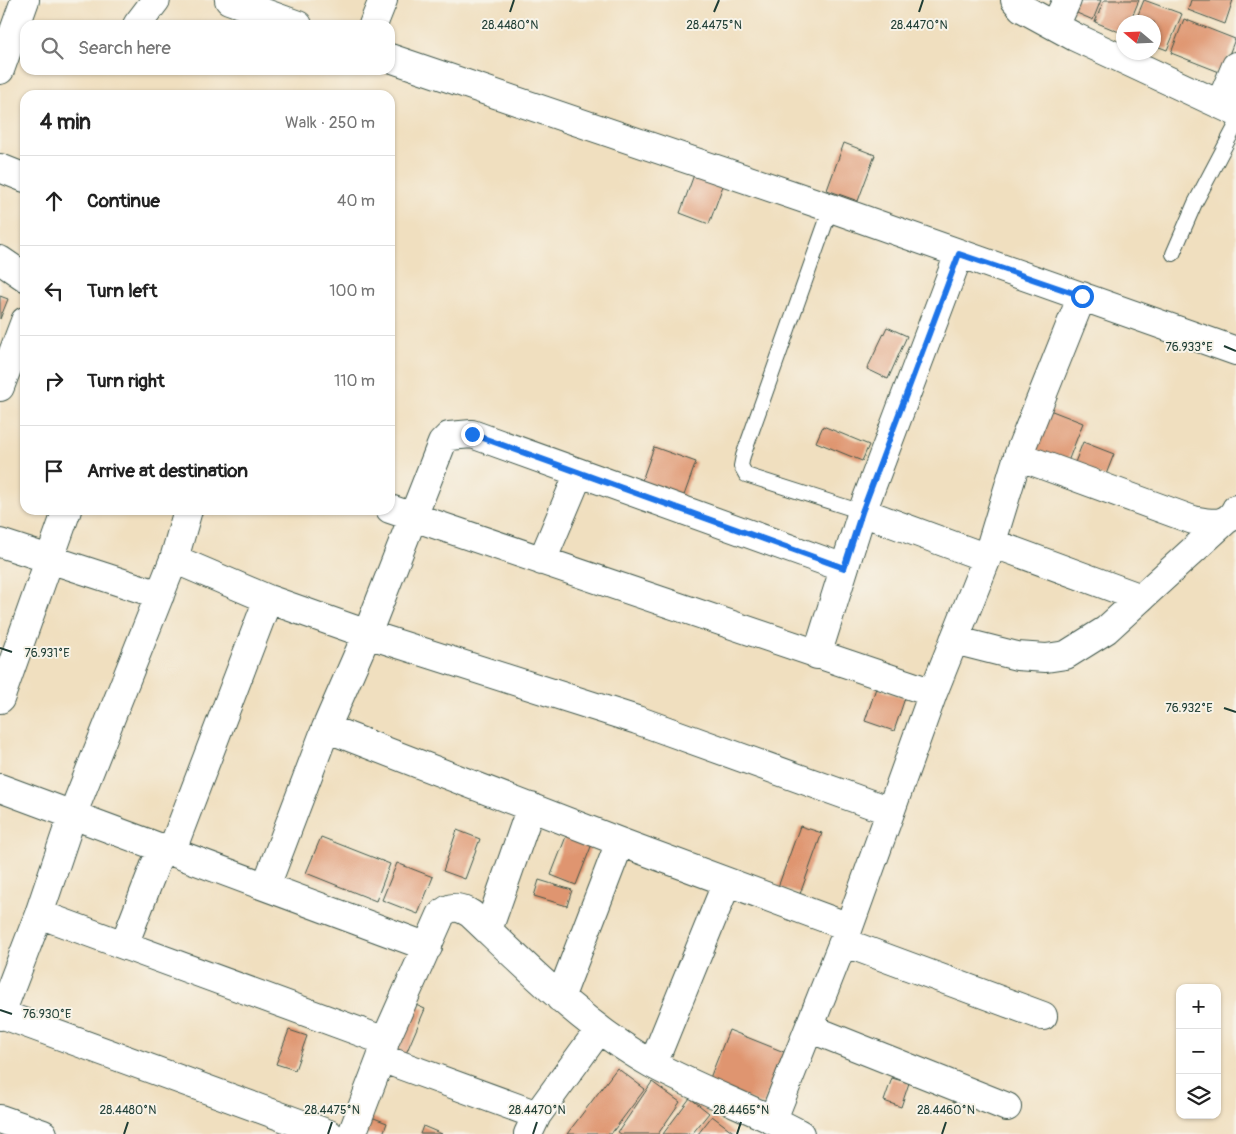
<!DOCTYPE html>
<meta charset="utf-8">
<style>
:root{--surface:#fff;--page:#f6f6f6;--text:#222;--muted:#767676;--line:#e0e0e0}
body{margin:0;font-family:Pangolin,sans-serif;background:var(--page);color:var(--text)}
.controls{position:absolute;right:15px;bottom:15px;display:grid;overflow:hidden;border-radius:10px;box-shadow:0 1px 4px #0004}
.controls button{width:45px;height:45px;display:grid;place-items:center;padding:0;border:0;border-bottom:1px solid var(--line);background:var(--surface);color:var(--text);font:25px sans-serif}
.compass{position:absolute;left:1116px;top:15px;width:45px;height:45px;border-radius:50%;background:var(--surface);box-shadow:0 1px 4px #0004;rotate:289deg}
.stop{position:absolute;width:15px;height:15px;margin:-11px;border:4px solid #1a73e8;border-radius:50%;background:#fff}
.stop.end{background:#1a73e8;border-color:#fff;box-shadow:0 1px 5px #0008}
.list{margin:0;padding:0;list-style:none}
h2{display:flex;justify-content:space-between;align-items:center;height:65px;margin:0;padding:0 20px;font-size:21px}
h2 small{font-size:16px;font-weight:400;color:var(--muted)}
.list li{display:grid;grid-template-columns:32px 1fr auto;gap:15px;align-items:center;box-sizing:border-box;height:90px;padding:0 20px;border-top:1px solid var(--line)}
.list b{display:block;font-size:19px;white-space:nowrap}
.list em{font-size:16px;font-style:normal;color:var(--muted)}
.icon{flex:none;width:28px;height:28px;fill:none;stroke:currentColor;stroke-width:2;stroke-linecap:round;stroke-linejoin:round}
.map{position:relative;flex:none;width:1236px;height:1134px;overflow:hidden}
.search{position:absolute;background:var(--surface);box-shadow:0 1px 4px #0004;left:20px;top:20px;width:375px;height:55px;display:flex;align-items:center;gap:12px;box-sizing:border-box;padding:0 18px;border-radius:15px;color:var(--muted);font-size:19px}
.panel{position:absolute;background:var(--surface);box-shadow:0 1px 4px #0004;left:20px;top:90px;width:375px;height:425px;border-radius:15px}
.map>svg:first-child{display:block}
</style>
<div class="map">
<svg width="1236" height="1134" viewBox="0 0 1236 1134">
<rect width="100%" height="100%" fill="#f7f3e8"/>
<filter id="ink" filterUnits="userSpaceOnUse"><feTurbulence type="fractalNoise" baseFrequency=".02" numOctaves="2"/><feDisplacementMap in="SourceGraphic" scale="10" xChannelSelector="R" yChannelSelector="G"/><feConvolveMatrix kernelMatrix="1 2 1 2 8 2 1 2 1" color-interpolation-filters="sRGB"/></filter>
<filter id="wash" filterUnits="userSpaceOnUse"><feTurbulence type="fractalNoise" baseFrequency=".0096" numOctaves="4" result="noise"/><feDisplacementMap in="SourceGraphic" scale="20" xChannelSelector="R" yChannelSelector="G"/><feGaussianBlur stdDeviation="1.12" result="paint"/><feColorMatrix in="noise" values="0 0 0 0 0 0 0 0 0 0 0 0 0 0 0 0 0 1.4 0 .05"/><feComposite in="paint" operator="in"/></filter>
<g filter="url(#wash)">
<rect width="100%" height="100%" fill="#f0dfbf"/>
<g id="blocks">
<!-- building -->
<path fill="#df956f" d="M1074 0H1101L1093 20 1070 10Z
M1104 0H1139L1130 22H1124V34L1095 22Z
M1144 0 1182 14 1167 50 1154 45V22H1135Z
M1191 0H1233L1225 24 1188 10Z
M1184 19 1235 39 1222 73 1171 53Z
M844 143 875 155 858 201 827 190Z
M695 172 724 183 709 224 680 213Z
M0 296 8 299 0 319Z
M887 327 907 336 888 379 867 369Z
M1042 407 1083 423 1067 464 1026 448Z
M823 426 869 445 862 461 816 442Z
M1083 442 1114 454 1105 477 1074 465Z
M654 447 696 462 682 501 640 486Z
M876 688 905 698 894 731 865 721Z
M800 826 822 833 800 894 778 887Z
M457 830 480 839 465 879 443 871Z
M567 834 592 844 576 885 551 875Z
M321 837 390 864 376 901 306 873Z
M397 863 433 877 418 914 382 900Z
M539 880 572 890 567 906 534 896Z
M404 1000 425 1009 405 1056 385 1047Z
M289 1030 307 1036 295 1070 276 1064Z
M729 1030 784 1052 763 1105 708 1083Z
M617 1068 645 1089 611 1134H567Z
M892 1078 909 1083 901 1107 884 1101Z
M652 1082 680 1102 658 1134H621L618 1132Z
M690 1098 709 1113 692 1134H663Z
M366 1115 387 1123 383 1134H359Z
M712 1116 736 1134H698Z
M423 1126 442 1134H420Z"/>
</g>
</g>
<g filter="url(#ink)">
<use href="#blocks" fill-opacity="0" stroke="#3e5549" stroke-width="1"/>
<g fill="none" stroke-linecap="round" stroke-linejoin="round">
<!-- service casing -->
<g stroke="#3e5549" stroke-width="16">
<path id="service" d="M831 208 743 456 741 466 746 475 862 512
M1173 254 1195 203 1236 125"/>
</g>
<!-- minor casing -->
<g stroke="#3e5549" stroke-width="30">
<path id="minor" d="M229 0 298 25
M1015 0 1022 8 1075 37 1236 112
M137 25 156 0
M373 25 383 0
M1055 26 1067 0
M390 58 831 208 1236 351
M0 70 25 0
M1220 104 1236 66
M0 168 25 178
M0 260 25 277
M0 387 25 321
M1018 456 1082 296
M390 509 933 693
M862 512 987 558
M0 543 160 595
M992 543 1141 598
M174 559 188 510
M542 561 579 473
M954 640 1017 656 1046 658 1066 655 1106 630 1225 521
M817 655 862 512 959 254
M0 699 67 510
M326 728 620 842 849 927
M0 788 428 947
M172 850 268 599
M266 886 326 728 367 634 442 443 449 436 472 434 844 568
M39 914 385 1041
M488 930 531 807
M843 942 1043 1016
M124 945 162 847
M560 998 620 842
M1 1014 329 1134
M0 1016 39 914 73 813 174 559 268 599 367 634 637 720 890 811
M809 1028 1007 1107
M381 1058 537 1115
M653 1064 727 882
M0 1119 43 1134
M773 1119 849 927 933 693 987 558 1018 456 1193 520C1209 523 1227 528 1236 509
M352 1134 381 1058 385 1041 441 915C451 904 460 907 471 914 528 968 583 1025 652 1064 700 1090 752 1108 800 1134
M528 1134 537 1115 599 1030"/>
</g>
<!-- service -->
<use href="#service" stroke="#fff" stroke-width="14"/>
<!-- minor -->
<use href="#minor" stroke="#fff" stroke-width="28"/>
</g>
</g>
<g fill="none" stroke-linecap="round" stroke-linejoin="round" filter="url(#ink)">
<!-- route -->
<path stroke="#1a73e8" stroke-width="6" d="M472 434 844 568 862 512 959 254 1082 296"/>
</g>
<!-- ticks -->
<path fill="none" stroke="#1f3d34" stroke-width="2" d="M510 12 514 0M714 12 719 0M919 12 923 0M1224 346 1236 351M0 648 12 652M1224 708 1236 712M0 1010 12 1014M124 1134 128 1122M328 1134 332 1122M533 1134 537 1122M737 1134 741 1122M942 1134 946 1122"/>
<g font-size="12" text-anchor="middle" fill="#1f3d34" stroke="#f7f3e8" stroke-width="4" stroke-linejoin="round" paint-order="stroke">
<text x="510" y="29">28.4480°N</text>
<text x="714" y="29">28.4475°N</text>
<text x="919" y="29">28.4470°N</text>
<text x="1189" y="351">76.933°E</text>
<text x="47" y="657">76.931°E</text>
<text x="1189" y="712">76.932°E</text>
<text x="47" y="1018">76.930°E</text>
<text x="128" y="1114">28.4480°N</text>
<text x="332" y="1114">28.4475°N</text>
<text x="537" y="1114">28.4470°N</text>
<text x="741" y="1114">28.4465°N</text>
<text x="946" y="1114">28.4460°N</text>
</g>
</svg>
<div class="controls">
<button>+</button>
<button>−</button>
<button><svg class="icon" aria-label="layers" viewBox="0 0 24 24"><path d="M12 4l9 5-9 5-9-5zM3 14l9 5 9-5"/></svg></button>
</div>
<svg class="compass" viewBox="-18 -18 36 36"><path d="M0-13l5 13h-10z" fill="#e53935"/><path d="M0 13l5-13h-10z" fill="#767676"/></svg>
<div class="stop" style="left:1082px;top:296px"></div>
<div class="stop end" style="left:472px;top:434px"></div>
<div class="search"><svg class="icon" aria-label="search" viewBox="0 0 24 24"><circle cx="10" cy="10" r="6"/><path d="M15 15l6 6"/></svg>Search here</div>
<section class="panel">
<h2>4 min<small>Walk · 250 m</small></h2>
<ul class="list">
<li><svg class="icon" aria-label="ahead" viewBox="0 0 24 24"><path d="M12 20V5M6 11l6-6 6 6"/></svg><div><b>Continue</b></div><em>40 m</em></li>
<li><svg class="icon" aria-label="left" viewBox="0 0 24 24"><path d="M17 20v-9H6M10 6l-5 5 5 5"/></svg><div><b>Turn left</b></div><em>100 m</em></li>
<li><svg class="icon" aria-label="right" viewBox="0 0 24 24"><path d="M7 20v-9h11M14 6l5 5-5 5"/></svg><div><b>Turn right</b></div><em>110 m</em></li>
<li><svg class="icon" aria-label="arrive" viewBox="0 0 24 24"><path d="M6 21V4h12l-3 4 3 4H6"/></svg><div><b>Arrive at destination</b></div></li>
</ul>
</section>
</div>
